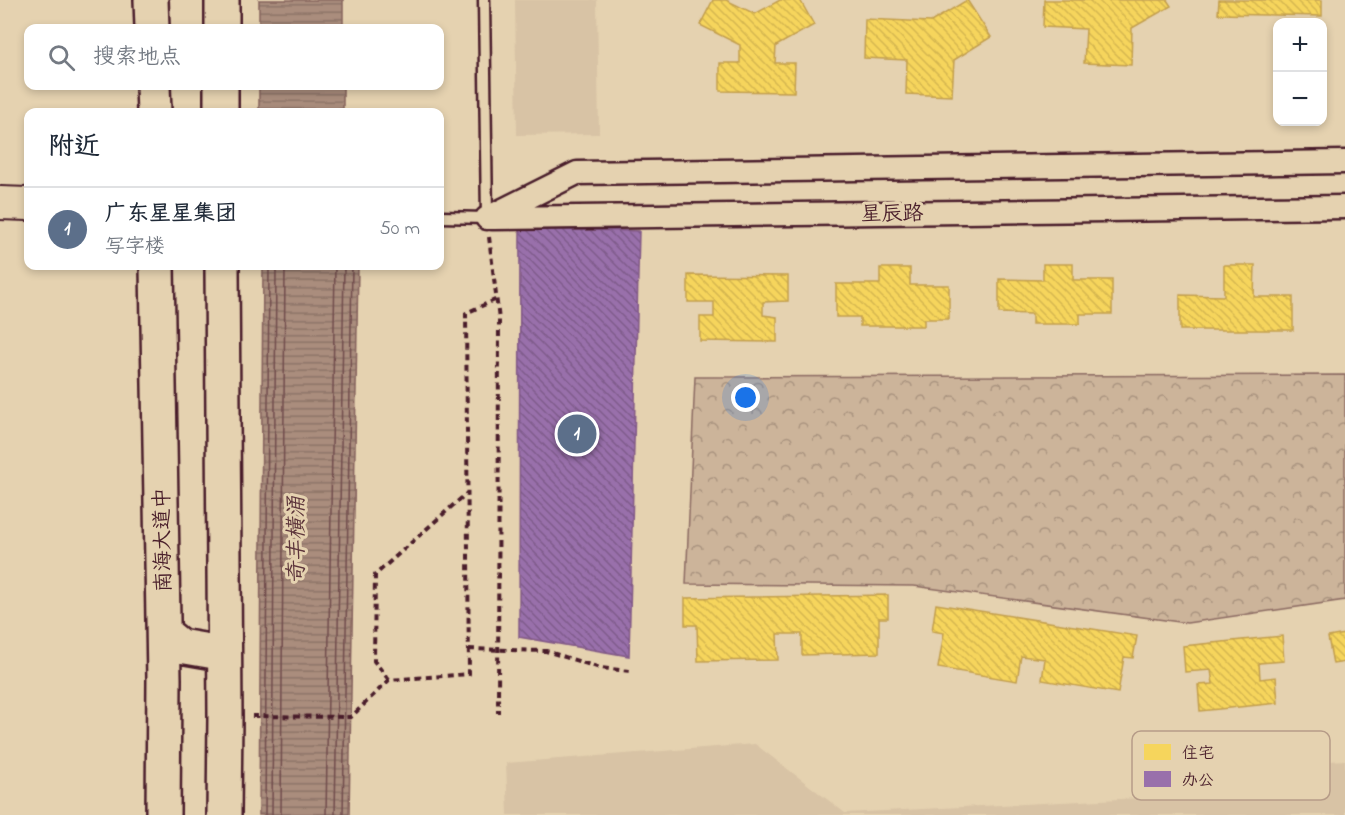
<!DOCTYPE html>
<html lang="zh">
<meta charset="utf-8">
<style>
:root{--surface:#fff;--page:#f2f2f3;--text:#1f2937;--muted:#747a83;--line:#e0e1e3;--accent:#d1495b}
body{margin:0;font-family:"Indie Flower","LXGW WenKai TC",sans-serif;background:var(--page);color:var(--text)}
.controls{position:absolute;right:18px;top:18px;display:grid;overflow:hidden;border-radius:12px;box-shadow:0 3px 9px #0003}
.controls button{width:54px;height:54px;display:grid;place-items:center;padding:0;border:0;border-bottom:2px solid var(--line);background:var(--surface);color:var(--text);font:30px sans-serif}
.you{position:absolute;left:746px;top:398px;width:21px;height:21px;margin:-15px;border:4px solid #fff;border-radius:50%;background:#1a73e8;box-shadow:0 0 0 9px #1a73e833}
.badge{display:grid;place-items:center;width:39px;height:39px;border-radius:50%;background:var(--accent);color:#fff;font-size:20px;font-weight:700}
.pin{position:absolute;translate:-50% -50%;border:3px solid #fff;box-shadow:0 2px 6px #0006}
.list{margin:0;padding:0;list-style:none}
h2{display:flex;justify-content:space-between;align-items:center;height:78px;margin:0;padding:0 24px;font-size:26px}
h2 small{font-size:20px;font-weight:400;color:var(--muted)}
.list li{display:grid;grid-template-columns:39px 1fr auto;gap:18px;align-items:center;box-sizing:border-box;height:84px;padding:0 24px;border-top:2px solid var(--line)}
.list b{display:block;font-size:22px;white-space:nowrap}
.list p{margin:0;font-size:20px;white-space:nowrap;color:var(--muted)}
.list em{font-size:20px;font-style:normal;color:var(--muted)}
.icon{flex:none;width:33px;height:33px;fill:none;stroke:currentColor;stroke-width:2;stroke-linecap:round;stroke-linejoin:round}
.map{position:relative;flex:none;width:1345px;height:815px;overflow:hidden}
.search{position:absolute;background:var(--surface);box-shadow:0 3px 9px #0003;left:24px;top:24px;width:420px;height:66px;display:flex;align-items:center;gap:15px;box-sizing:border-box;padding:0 21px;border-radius:12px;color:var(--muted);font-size:22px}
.panel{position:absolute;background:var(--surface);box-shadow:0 3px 9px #0003;left:24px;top:108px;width:420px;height:162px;border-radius:12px}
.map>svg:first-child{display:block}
</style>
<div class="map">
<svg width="1345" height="815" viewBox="0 0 1345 815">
<defs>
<pattern id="park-crowns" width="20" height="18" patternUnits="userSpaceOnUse" patternTransform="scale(1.5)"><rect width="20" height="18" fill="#ccb49a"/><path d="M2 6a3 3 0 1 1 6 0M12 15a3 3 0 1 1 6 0" fill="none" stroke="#a8927e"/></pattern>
<pattern id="water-rules" width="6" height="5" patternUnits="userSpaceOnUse" patternTransform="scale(1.5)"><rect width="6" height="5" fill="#aa8d7d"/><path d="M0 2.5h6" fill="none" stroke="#8c7367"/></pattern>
<pattern id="homes-back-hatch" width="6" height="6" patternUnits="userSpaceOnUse" patternTransform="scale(1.5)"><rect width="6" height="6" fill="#f6d55c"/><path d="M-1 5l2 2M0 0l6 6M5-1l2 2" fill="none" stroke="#d4b650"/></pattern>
<pattern id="offices-back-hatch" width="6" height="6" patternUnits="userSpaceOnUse" patternTransform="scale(1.5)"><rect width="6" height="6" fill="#9970ab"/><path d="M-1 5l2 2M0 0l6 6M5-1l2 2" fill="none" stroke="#7f5b8b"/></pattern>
</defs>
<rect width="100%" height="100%" fill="#e5d2b0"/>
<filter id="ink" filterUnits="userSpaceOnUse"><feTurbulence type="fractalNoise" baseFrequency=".0167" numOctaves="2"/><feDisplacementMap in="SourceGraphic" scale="12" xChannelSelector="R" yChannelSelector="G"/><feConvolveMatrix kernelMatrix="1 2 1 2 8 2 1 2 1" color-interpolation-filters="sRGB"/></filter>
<g filter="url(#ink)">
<!-- built -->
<path fill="#d8c3a5" d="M515 0H597L599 134 517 135Z
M755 744 845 813 1139 798 1213 769 1345 760V815H508L506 763Z"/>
<!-- park -->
<path fill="url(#park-crowns)" stroke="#8b6a62" stroke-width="1.5" d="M1345 375V600L1187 623 914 586 686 584 695 377Z"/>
<!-- water -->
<path fill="url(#water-rules)" stroke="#84615c" stroke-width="1.5" d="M259 0H343V28H259Z
M259 86H343V112H259Z
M263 266H358L349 815H259Z"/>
<!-- homes -->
<path fill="url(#homes-back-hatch)" stroke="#c29e4d" stroke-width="1.5" d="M713 0H726L755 14 780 0H800L814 25 776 46 775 63H795L794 92 720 91V63H740V45L700 25Z
M967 0 991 37 954 60 952 96 906 94 907 60 864 58 865 19 931 22Z
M1044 0H1167L1171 6 1132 28 1131 65 1084 63 1086 29 1043 27Z
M1219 0H1322V16L1218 14Z
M1043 264H1073V280H1112V314H1080V324H1032V314L999 313V279L1043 280Z
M1224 265H1255L1254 297H1293V330H1180V295L1224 296Z
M880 268H910V285H949V319H924V326H860V317H836V284H880Z
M688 275 788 276V301L763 302V315L777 317V342L700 341V317H714V302H688Z
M888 595V618H879V653L802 655V634H777L778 660 698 661 697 625H685V598Z
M936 604 1137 636 1133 658 1124 657 1118 693 1042 680 1045 659 1021 656 1017 681 938 668 944 633 932 631Z
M1345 634V662L1333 664 1328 637Z
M1282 636 1284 661 1259 663 1260 679 1276 677 1278 703 1200 711 1198 685 1213 684 1211 670 1185 672 1183 646Z"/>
<!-- offices -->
<path fill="url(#offices-back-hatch)" stroke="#815885" stroke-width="1.5" d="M520 229 639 231 629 656 519 637Z"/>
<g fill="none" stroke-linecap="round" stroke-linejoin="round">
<!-- shore -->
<path stroke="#704b4c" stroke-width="1.5" d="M265 815 269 266
M272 815 276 266
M281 815 285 266
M326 815 335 266
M335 815 344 266
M343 815 352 266"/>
<!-- lane casing -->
<g stroke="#4a1f2b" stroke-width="15">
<path id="lane" d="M440 217 487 218 484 0"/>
</g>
<!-- street casing -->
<g stroke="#4a1f2b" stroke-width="27">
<path id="street" d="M487 218 577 173 1345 162
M492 218 1345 207"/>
</g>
<!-- secondary casing -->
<g stroke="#4a1f2b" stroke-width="36">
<path id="secondary" d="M0 203 28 204"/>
</g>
<!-- highway casing -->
<g stroke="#4a1f2b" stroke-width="38">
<path id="highway" d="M151 0 152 28
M222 28V0
M153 86 154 112
M221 112V86
M157 266 164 679 163 815
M222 266 225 717 224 815
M164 633 180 646 209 651 224 649"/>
</g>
<!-- path -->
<path stroke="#4a1f2b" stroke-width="4" stroke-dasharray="6 4.5" stroke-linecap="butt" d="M489 237 499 320 498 713
M469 649 546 651 600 668 630 671
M389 680 374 661 375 575 467 493
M252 716 351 717 389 680 469 674 466 313 497 299"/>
<!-- lane -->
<use href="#lane" stroke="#e5d2b0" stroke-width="10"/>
<!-- street -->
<use href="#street" stroke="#e5d2b0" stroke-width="22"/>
<!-- secondary -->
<use href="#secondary" stroke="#e5d2b0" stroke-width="32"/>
<!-- highway -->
<use href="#highway" stroke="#e5d2b0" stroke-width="33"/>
</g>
</g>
<g text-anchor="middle" stroke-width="6" stroke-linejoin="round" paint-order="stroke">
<!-- street labels -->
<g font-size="21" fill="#4a1f2b" stroke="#e5d2b0">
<text transform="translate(892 213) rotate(-1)" y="7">星辰路</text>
<text transform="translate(162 540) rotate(-91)" y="7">南海大道中</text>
</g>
<!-- water labels -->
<g font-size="22" font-style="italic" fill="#5d353b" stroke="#e5d2b0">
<text transform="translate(295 540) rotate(-90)" y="8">奇丰横涌</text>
</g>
</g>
<!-- legend -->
<rect x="1132" y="731" width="198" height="69" rx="9" fill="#e5d2b0" stroke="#b69c88" stroke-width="1.5"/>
<rect x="1144" y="744" width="27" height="16" fill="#f6d55c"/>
<rect x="1144" y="771" width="27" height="16" fill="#9970ab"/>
<g font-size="16" fill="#4a1f2b">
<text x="1182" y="758">住宅</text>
<text x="1182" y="785">办公</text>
</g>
</svg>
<div class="controls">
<button>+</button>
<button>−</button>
</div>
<div class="you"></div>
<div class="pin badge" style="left:577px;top:434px;background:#5c6f8a">1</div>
<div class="search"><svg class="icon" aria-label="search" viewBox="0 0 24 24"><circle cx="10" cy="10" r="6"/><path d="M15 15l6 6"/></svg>搜索地点</div>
<section class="panel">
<h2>附近<small></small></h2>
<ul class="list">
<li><span class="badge" style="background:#5c6f8a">1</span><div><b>广东星星集团</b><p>写字楼</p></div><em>50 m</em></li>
</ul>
</section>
</div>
